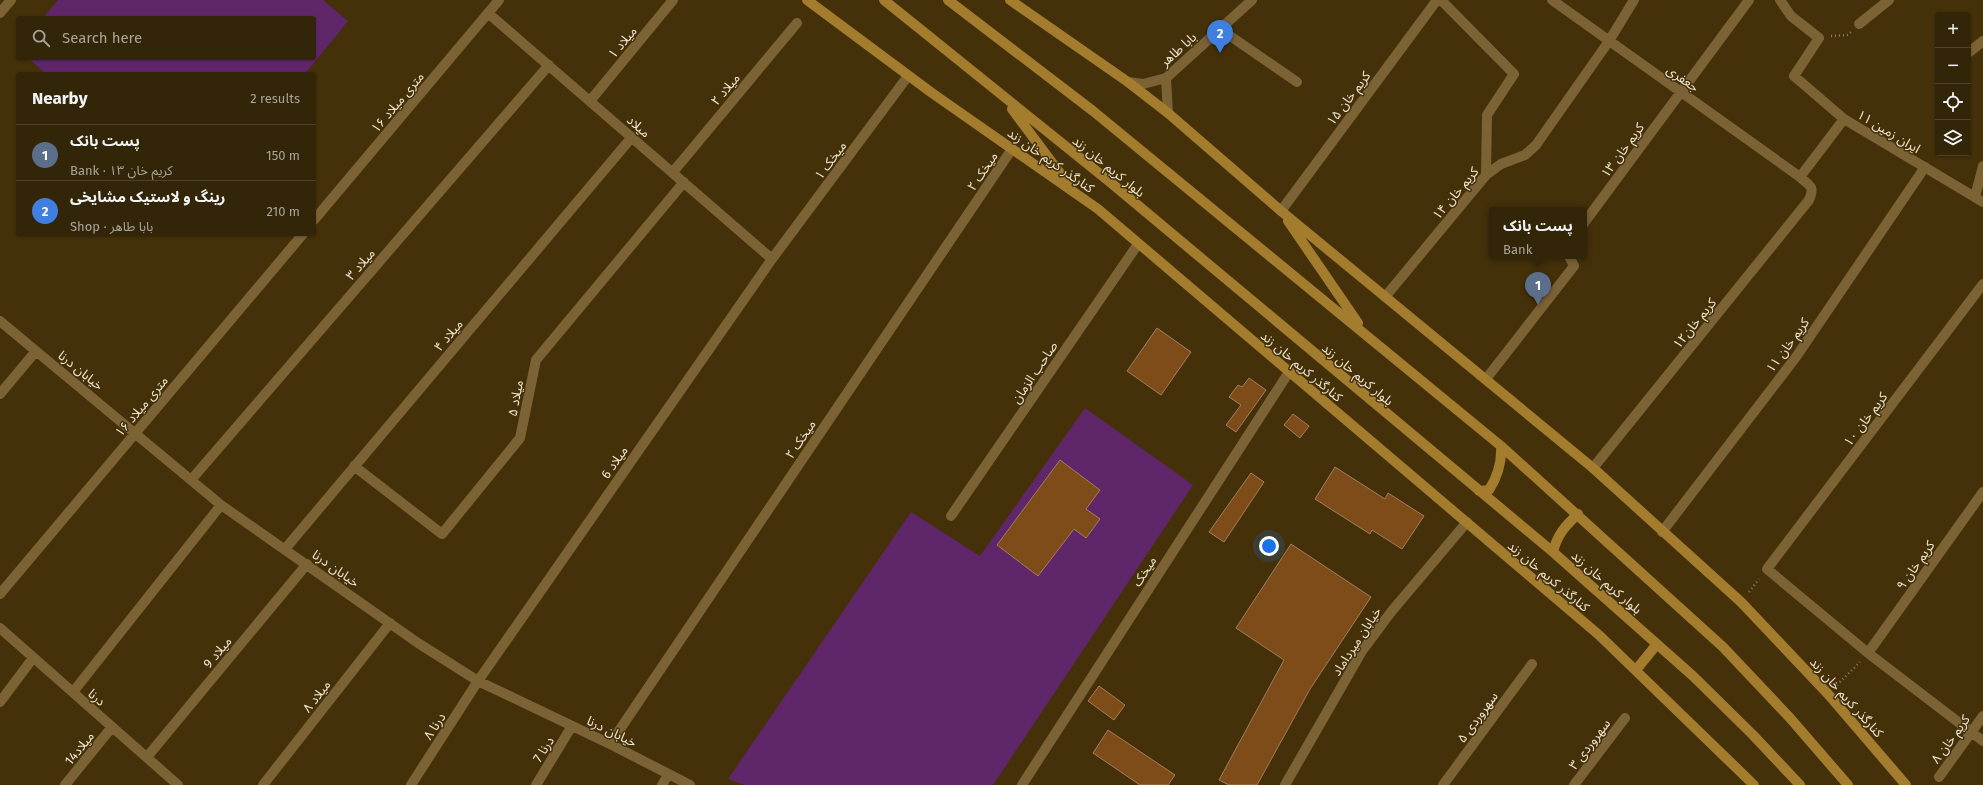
<!DOCTYPE html>
<meta charset="utf-8">
<style>
:root{--surface:#332507;--page:#3e3115;--text:#f1f3f6;--muted:#a9a59b;--line:#4e4228;--accent:#bca0f2}
body{margin:0;font-family:"Fira Sans","Noto Sans Arabic",sans-serif;background:var(--page);color:var(--text)}
.controls{position:absolute;right:12px;top:12px;display:grid;overflow:hidden;border-radius:4px;box-shadow:0 1px 3px #0004}
.controls button{width:36px;height:36px;display:grid;place-items:center;padding:0;border:0;border-bottom:1px solid var(--line);background:var(--surface);color:var(--text);font:20px sans-serif}
.you{position:absolute;left:1269px;top:546px;width:14px;height:14px;margin:-10px;border:3px solid #fff;border-radius:50%;background:#1a73e8;box-shadow:0 0 0 6px #1a73e833}
.badge{display:grid;place-items:center;width:26px;height:26px;border-radius:50%;background:var(--accent);color:#fff;font-size:13px;font-weight:700}
.pin{position:absolute;translate:-50% -33px;filter:drop-shadow(0 1px 2px #0008)}
.pin::after{content:'';position:absolute;top:21px;width:14px;height:12px;background:inherit;clip-path:polygon(0 0,100% 0,50% 100%)}
.popup{position:absolute;left:1489px;top:207px;width:98px;height:52px;box-sizing:border-box;display:grid;place-content:center;border-radius:4px;background:var(--surface);filter:drop-shadow(0 1px 3px #0005);font-size:13px;white-space:nowrap;color:var(--muted)}
.popup b{font-size:15px;color:var(--text)}
.popup::after{content:'';position:absolute;left:50%;top:100%;margin-left:-8px;border:8px solid transparent;border-top-color:var(--surface)}
.list{margin:0;padding:0;list-style:none}
h2{display:flex;justify-content:space-between;align-items:center;height:52px;margin:0;padding:0 16px;font-size:17px}
h2 small{font-size:13px;font-weight:400;color:var(--muted)}
.list li{display:grid;grid-template-columns:26px 1fr auto;gap:12px;align-items:center;box-sizing:border-box;height:56px;padding:0 16px;border-top:1px solid var(--line)}
.list b{display:block;font-size:15px;white-space:nowrap}
.list p{margin:0;font-size:13px;white-space:nowrap;color:var(--muted)}
.list em{font-size:13px;font-style:normal;color:var(--muted)}
.icon{flex:none;width:22px;height:22px;fill:none;stroke:currentColor;stroke-width:2;stroke-linecap:round;stroke-linejoin:round}
.map{position:relative;flex:none;width:1983px;height:785px;overflow:hidden}
.search{position:absolute;background:var(--surface);box-shadow:0 1px 3px #0004;left:16px;top:16px;width:300px;height:44px;display:flex;align-items:center;gap:10px;box-sizing:border-box;padding:0 14px;border-radius:4px;color:var(--muted);font-size:15px}
.panel{position:absolute;background:var(--surface);box-shadow:0 1px 3px #0004;left:16px;top:72px;width:300px;height:164px;border-radius:4px}
.map>svg:first-child{display:block}
</style>
<div class="map">
<svg width="1983" height="785" viewBox="0 0 1983 785">
<rect width="100%" height="100%" fill="#443109"/>
<!-- green -->
<path fill="#5f2669" d="M58 0H323L348 21 305 74H46L28 58H314V18H43Z
M1085 408 1193 485 993 785H744L728 779 911 512 980 556Z"/>
<!-- building -->
<path fill="#7e4c19" stroke="#a17e60" d="M1157 328 1191 352 1161 395 1127 371Z
M1249 378 1266 390 1236 432 1226 425 1241 405 1229 397 1238 385 1242 387Z
M1293 414 1309 426 1300 438 1284 425Z
M1060 460 1100 490 1086 509 1100 519 1086 538 1074 529 1038 576 997 545Z
M1335 467 1385 499 1388 493 1424 516 1402 549 1372 530 1370 534 1315 499Z
M1251 473 1264 482 1224 542 1209 532Z
M1291 544 1371 597 1310 689 1257 785H1229L1219 780 1284 660 1236 628Z
M1099 686 1125 705 1114 720 1088 701Z
M1108 730 1175 775 1168 785H1140L1093 753Z"/>
<g fill="none" stroke-linecap="round" stroke-linejoin="round">
<!-- path -->
<path stroke="#8a7a5a" stroke-width="2.5" stroke-dasharray="1 3" stroke-linecap="butt" d="M1831 36 1848 35 1851 32
M1749 592 1759 579
M1837 685 1860 662"/>
<!-- minor -->
<path stroke="#7c6336" stroke-width="10" d="M1441 0 1514 74 1487 115 1486 175
M1552 0 1800 177C1810 186 1815 186 1809 200L1593 468
M1780 0 1791 16 1819 38 1794 76 1844 119 1983 202
M0 13 11 0
M488 13 772 259
M1859 24 1889 0
M1220 29 1297 82
M1968 53 1983 41
M590 101 673 0
M673 172 797 23
M1800 177 1844 119
M1975 197 1983 166
M1281 211 1437 0
M314 220 499 0
M1584 223 1749 0
M1983 284 1767 569 1868 653 1983 741
M1385 297 1486 175 1501 164 1525 155 1536 145 1609 41 1634 0
M0 321 221 505 418 643 478 681 610 744 690 785
M1486 379 1574 266 1569 256
M0 394 36 351
M354 466 442 534 520 438 536 360 684 182
M191 480 549 65
M951 516 1138 244
M1662 532 1796 357 1925 167
M285 549 632 137
M0 594 303 234
M0 628 178 785
M1868 653 1983 492
M73 692 221 505
M0 702 33 658
M610 744 1012 149
M147 757 307 564
M1939 777 1983 716
M65 785 112 727
M263 785 390 623
M411 785 478 681 772 259 908 76
M536 785 572 726
M662 785 668 775
M1022 785 1289 372
M1443 785 1532 664
M1574 785 1625 718"/>
<!-- tertiary -->
<path stroke="#7c6336" stroke-width="10" d="M1166 78 1168 113
M1128 82 1143 84 1166 78 1252 0
M1285 785 1362 651 1391 612 1467 522"/>
<!-- secondary -->
<path stroke="#a37c2e" stroke-width="10" d="M807 0 932 93 1098 209 1599 635 1754 785
M884 0 1110 182 1553 552 1693 676 1753 735 1800 785
M948 0 1093 111 1501 446 1723 647 1790 718 1848 785
M1010 0 1128 82 1168 113 1281 211 1593 468 1741 602 1828 694 1906 785
M1012 109 1068 184
M1288 221 1358 323
M1479 491 1489 490C1498 476 1502 462 1501 446
M1553 552C1557 535 1565 526 1578 514
M1636 670 1657 644"/>
</g>
<g text-anchor="middle" stroke-width="3" stroke-linejoin="round" paint-order="stroke">
<!-- street labels -->
<g font-size="13" fill="#f3e7d3" stroke="#443109">
<text transform="translate(622 42) rotate(-50)" y="5">میلاد ۱</text>
<text transform="translate(1178 49) rotate(-42)" y="5">بابا طاهر</text>
<text transform="translate(1683 78) rotate(35)" y="5">جعفری</text>
<text transform="translate(725 89) rotate(-50)" y="5">میلاد ۲</text>
<text transform="translate(1348 98) rotate(-53)" y="5">کریم خان ۱۵</text>
<text transform="translate(397 102) rotate(-50)" y="5">۱۶ متری میلاد</text>
<text transform="translate(639 126) rotate(41)" y="5">میلاد</text>
<text transform="translate(1889 131) rotate(31)" y="5">ایران زمین ۱۱</text>
<text transform="translate(1622 150) rotate(-54)" y="5">کریم خان ۱۳</text>
<text transform="translate(830 160) rotate(-53)" y="5">میخک ۱</text>
<text transform="translate(1051 160) rotate(35)" y="5">کنارگذر کریم خان زند</text>
<text transform="translate(1109 166) rotate(39)" y="5">بلوار کریم خان زند</text>
<text transform="translate(982 171) rotate(-56)" y="5">میخک ۲</text>
<text transform="translate(1455 193) rotate(-50)" y="5">کریم خان ۱۴</text>
<text transform="translate(360 264) rotate(-49)" y="5">میلاد ۳</text>
<text transform="translate(1694 323) rotate(-51)" y="5">کریم خان۱۲</text>
<text transform="translate(448 335) rotate(-50)" y="5">میلاد ۴</text>
<text transform="translate(1787 345) rotate(-54)" y="5">کریم خان ۱۱</text>
<text transform="translate(1302 366) rotate(40)" y="5">کنارگذر کریم خان زند</text>
<text transform="translate(81 370) rotate(39)" y="5">خیابان درنا</text>
<text transform="translate(1034 372) rotate(-56)" y="5">صاحب الزمان</text>
<text transform="translate(1358 374) rotate(40)" y="5">بلوار کریم خان زند</text>
<text transform="translate(515 398) rotate(-79)" y="5">میلاد ۵</text>
<text transform="translate(141 406) rotate(-50)" y="5">۱۶ متری میلاد</text>
<text transform="translate(1865 419) rotate(-53)" y="5">کریم خان ۱۰</text>
<text transform="translate(800 439) rotate(-56)" y="5">میخک ۲</text>
<text transform="translate(614 462) rotate(-55)" y="5">میلاد 6</text>
<text transform="translate(1915 565) rotate(-55)" y="5">کریم خان ۹</text>
<text transform="translate(336 568) rotate(35)" y="5">خیابان درنا</text>
<text transform="translate(1144 571) rotate(-57)" y="5">میخک</text>
<text transform="translate(1549 576) rotate(40)" y="5">کنارگذر کریم خان زند</text>
<text transform="translate(1607 582) rotate(41)" y="5">بلوار کریم خان زند</text>
<text transform="translate(1356 641) rotate(-57)" y="5">خیابان میرداماد</text>
<text transform="translate(217 652) rotate(-50)" y="5">میلاد 9</text>
<text transform="translate(316 696) rotate(-52)" y="5">میلاد ۸</text>
<text transform="translate(97 697) rotate(41)" y="5">درنا</text>
<text transform="translate(1847 697) rotate(48)" y="5">کنارگذر کریم خان زند</text>
<text transform="translate(1477 717) rotate(-54)" y="5">سهروردی ۵</text>
<text transform="translate(434 726) rotate(-57)" y="5">درنا ۸</text>
<text transform="translate(612 731) rotate(26)" y="5">خیابان درنا</text>
<text transform="translate(1950 739) rotate(-54)" y="5">کریم خان ۸</text>
<text transform="translate(1589 744) rotate(-53)" y="5">سهروردی ۳</text>
<text transform="translate(79 748) rotate(-51)" y="5">میلاد14</text>
<text transform="translate(543 749) rotate(-58)" y="5">درنا 7</text>
</g>
</g>
</svg>
<div class="controls">
<button>+</button>
<button>−</button>
<button><svg class="icon" aria-label="locate" viewBox="0 0 24 24"><circle cx="12" cy="12" r="6"/><path d="M12 2v4M12 18v4M2 12h4M18 12h4"/></svg></button>
<button><svg class="icon" aria-label="layers" viewBox="0 0 24 24"><path d="M12 4l9 5-9 5-9-5zM3 14l9 5 9-5"/></svg></button>
</div>
<div class="you"></div>
<div class="pin badge" style="left:1538px;top:305px;background:#5c6f8a">1</div>
<div class="popup"><b>پست بانک</b>Bank</div>
<div class="pin badge" style="left:1220px;top:53px;background:#3f7fe0">2</div>
<div class="search"><svg class="icon" aria-label="search" viewBox="0 0 24 24"><circle cx="10" cy="10" r="6"/><path d="M15 15l6 6"/></svg>Search here</div>
<section class="panel">
<h2>Nearby<small>2 results</small></h2>
<ul class="list">
<li><span class="badge" style="background:#5c6f8a">1</span><div><b>پست بانک</b><p>Bank · کریم خان ۱۳</p></div><em>150 m</em></li>
<li><span class="badge" style="background:#3f7fe0">2</span><div><b>رینگ و لاستیک مشایخی</b><p>Shop · بابا طاهر</p></div><em>210 m</em></li>
</ul>
</section>
</div>
